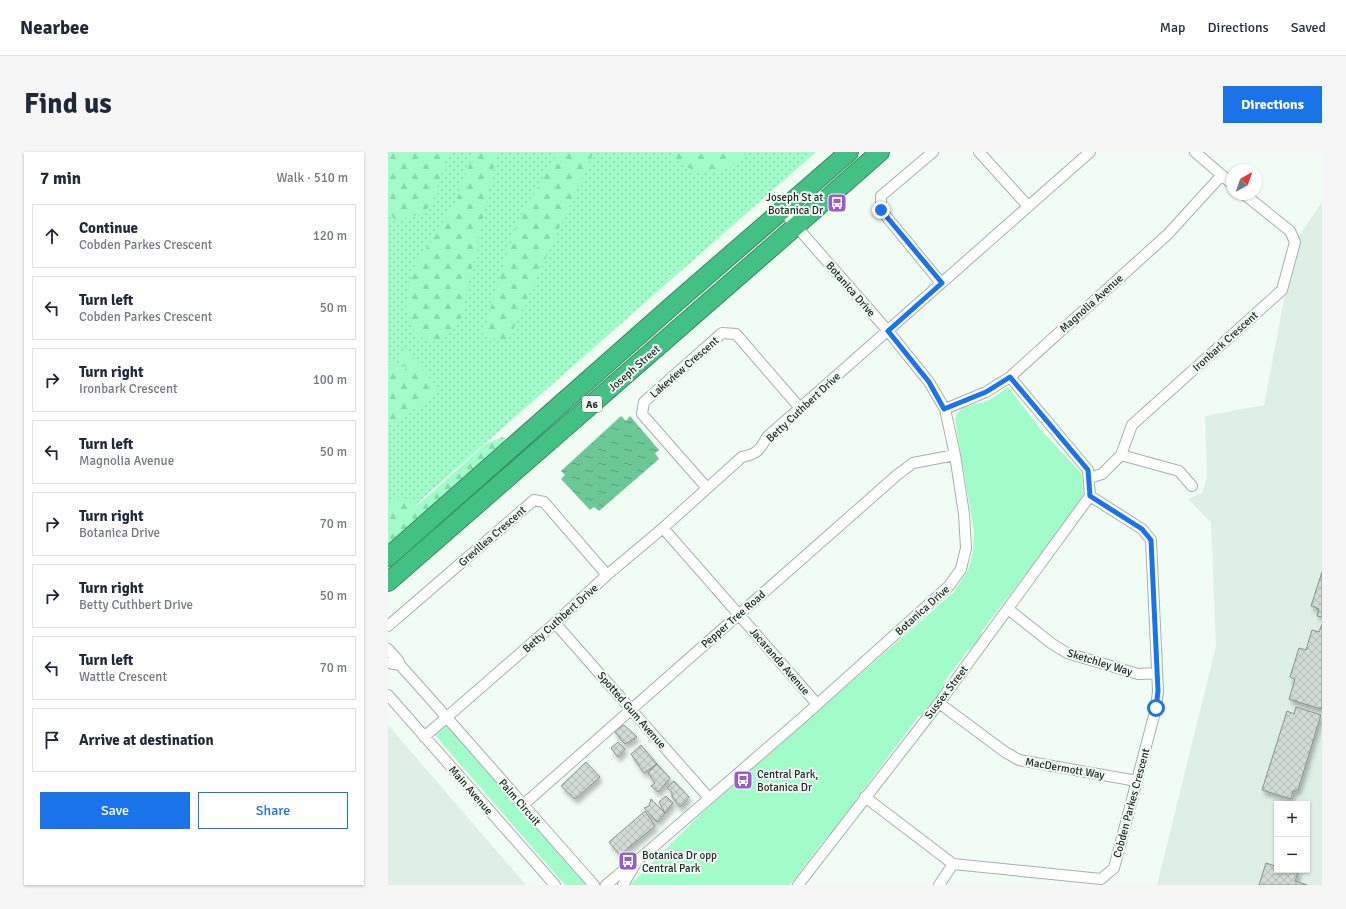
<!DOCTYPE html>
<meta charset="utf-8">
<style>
:root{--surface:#fff;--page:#f6f6f7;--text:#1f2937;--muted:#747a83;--line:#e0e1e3;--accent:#1a73e8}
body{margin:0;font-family:Signika,sans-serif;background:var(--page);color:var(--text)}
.controls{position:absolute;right:12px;bottom:12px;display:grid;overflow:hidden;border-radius:0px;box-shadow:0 1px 3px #0004}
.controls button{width:36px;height:36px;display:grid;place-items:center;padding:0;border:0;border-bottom:1px solid var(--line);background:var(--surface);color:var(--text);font:20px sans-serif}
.compass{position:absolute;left:838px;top:12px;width:36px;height:36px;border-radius:50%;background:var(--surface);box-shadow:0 1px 3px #0004;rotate:40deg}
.stop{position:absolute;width:12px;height:12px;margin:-9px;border:3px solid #1a73e8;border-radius:50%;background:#fff}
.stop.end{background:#1a73e8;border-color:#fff;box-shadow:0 1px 4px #0008}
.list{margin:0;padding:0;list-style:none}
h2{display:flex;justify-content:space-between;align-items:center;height:52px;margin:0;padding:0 16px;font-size:17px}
h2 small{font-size:13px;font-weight:400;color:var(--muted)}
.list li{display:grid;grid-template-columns:26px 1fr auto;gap:12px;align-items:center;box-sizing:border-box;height:64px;margin:0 8px 8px;padding:0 8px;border:1px solid var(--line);border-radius:0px}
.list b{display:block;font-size:15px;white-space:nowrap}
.list p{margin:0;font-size:13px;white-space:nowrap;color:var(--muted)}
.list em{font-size:13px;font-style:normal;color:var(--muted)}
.actions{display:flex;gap:8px;padding:12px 16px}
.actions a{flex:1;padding:9px 0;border:1px solid var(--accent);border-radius:0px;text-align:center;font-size:14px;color:var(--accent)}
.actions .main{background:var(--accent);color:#fff}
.icon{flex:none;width:22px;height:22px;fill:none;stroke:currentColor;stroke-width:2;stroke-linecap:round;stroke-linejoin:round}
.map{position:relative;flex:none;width:934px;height:733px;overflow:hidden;border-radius:0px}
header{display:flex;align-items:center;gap:24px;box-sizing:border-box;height:56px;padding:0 20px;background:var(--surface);border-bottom:1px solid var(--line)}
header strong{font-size:19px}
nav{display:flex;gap:22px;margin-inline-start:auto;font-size:14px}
.intro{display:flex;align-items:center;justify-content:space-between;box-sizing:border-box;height:96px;padding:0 24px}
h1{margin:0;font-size:28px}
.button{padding:10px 18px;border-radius:0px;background:var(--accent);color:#fff;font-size:14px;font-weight:700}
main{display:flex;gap:24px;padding:0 24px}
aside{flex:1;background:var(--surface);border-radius:0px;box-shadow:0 1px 3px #0004}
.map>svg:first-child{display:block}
</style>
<header>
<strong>Nearbee</strong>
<nav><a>Map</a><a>Directions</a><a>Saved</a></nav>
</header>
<div class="intro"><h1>Find us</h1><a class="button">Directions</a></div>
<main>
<aside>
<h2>7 min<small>Walk · 510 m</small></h2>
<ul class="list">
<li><svg class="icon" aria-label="ahead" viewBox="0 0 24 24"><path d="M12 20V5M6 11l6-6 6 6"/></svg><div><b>Continue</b><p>Cobden Parkes Crescent</p></div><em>120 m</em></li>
<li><svg class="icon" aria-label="left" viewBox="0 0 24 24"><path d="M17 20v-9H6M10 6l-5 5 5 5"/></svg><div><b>Turn left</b><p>Cobden Parkes Crescent</p></div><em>50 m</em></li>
<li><svg class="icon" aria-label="right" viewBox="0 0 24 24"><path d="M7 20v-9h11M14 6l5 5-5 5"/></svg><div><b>Turn right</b><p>Ironbark Crescent</p></div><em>100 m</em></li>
<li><svg class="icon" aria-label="left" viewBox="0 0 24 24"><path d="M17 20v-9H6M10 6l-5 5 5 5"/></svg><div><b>Turn left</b><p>Magnolia Avenue</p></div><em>50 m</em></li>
<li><svg class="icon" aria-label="right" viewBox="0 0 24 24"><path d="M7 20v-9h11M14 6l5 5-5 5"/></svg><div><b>Turn right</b><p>Botanica Drive</p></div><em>70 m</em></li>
<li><svg class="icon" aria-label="right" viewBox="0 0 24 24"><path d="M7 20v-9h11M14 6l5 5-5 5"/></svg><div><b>Turn right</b><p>Betty Cuthbert Drive</p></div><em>50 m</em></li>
<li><svg class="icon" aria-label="left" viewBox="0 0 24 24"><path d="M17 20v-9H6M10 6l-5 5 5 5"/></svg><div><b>Turn left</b><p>Wattle Crescent</p></div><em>70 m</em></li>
<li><svg class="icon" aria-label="arrive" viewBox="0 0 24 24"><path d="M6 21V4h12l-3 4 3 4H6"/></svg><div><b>Arrive at destination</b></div></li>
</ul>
<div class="actions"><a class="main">Save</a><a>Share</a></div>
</aside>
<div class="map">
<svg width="934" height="733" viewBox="0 0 934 733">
<defs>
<pattern id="grass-dots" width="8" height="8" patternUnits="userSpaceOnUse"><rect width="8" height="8" fill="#a1fcc9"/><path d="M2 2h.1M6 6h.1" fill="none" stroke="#8ad8ad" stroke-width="1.8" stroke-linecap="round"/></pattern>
<pattern id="forest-firs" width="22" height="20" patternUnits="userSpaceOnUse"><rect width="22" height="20" fill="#a1fcc9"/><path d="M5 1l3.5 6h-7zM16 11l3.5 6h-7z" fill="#8ad8ad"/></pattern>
<pattern id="water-ripples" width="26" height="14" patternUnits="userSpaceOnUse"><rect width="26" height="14" fill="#6cc897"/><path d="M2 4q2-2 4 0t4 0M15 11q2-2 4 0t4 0" fill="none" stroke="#59a27b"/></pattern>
<pattern id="building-cross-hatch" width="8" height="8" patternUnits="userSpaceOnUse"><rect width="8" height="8" fill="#cfdbd4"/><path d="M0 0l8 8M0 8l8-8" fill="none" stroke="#b2bcb6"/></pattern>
<filter id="shadow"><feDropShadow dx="2.5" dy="4.5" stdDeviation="2" flood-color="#0004"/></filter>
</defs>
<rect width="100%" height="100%" fill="#f1fcf5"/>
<!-- built -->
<path fill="#def0e5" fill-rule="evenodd" d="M934 50V733H769L828 494 823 370 800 347 814 341 819 325 817 264 876 253 907 90ZM889 652H919V718H889Z
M0 573 138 733H0Z"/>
<!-- grass -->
<path fill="url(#grass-dots)" d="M0 0H428L0 377Z"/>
<!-- forest -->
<path fill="url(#forest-firs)" d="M0 0H63L58 7 45 49 36 61 8 68 0 61Z
M86 0H109L73 167 54 189H39L27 181 18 154 25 117 67 52Z
M170 0H206L120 188 94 184 128 74Z
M285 0H359L348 11 335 18 306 19 283 5Z
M16 196 50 236 42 247 0 274V208L14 220 20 218 10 207Z
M115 285 117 292 0 398V351L12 345 30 353 99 291Z"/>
<!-- green -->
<path fill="#a1fcc9" d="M620 235 654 279 694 322 695 343 689 355 594 479 593 486 586 496 581 497 556 530V535L534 563 530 565 470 645 469 651 433 692 402 733H242L315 660 566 440 580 418 585 400 586 379 567 268C570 251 589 254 601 248 608 244 614 239 620 235Z
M59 573 200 733H177L47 583Z"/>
<!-- water -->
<path fill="url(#water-ripples)" d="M233 264 238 269 242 264 271 298 267 301 271 307 211 359 206 355 202 358 173 327 177 323 173 319Z"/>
<!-- building -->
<path fill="url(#building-cross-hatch)" stroke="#87928b" filter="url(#shadow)" d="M934 420V465L929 464 931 457 923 454Z
M934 472V554L933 557 901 547 907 527 902 525 911 496 918 498 924 478 931 480Z
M908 555 933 563 910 638 905 639 903 647 874 638 899 559 906 562Z
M236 573 249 585 237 592 226 579Z
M230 590 237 597 230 605 223 596Z
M253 593 269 612 256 621 243 602Z
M198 610 212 625 187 647 173 634Z
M269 612 282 626 270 640 263 634 267 631 260 621Z
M286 629 301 645 292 655 284 645V640L279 636Z
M278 644 285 651 277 661 271 650Z
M263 647 277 661 269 670 256 656 261 654Z
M257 659 267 674 232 703 221 690Z
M889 706V718H911L907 729 919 733H871L878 711 887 714Z"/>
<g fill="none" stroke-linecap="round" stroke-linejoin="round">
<!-- street casing -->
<g stroke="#a6b1aa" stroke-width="12">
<path id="street" d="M545 0 493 44V58L553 131
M591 0 640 54
M807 0 844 32
M622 225 700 318 702 344
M557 257 598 240 622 225 780 82 833 24
M733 303 791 319 804 334
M701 326 714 322 733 303 744 273 894 138 907 90 902 79 856 42
M319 336 254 262 256 250 334 181 348 182 412 256
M275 376 429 552
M620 457 663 491 679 501 750 522 769 521
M167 471 321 646
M0 474 146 348 156 350 219 423
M0 497 10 508 12 513C78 586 141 660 206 733
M0 511 12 513
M0 543 167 733
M551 551 617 600 631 608 749 629
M36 585 167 471 219 423 275 376 354 305C369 302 372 298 379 285L702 0
M477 645 565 712 713 727 726 716 768 556 770 539 763 388 754 377 702 344
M135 653 509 323 525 311 567 303
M218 733 237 717 249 709 414 566 561 434 573 417 578 396 576 362 567 303 557 257 541 230 500 179 394 58
M235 733 248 711
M410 733 551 551 702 344
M551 733 565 712"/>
</g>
<!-- highway casing -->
<g stroke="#388b63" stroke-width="20">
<path id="highway" d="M0 405 285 153 461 0
M0 430 408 74 492 0"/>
</g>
<!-- street -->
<use href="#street" stroke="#fff" stroke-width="10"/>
<!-- highway -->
<use href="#highway" stroke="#43c084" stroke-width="18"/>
</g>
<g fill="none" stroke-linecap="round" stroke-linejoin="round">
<!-- route -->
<path stroke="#1a73e8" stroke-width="5" d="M493 58 554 131 500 179 541 230 556 257 598 240 622 225 700 318 702 344 754 377 763 388 770 539 768 556"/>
</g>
<!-- icons -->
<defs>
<g id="bus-square" transform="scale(1)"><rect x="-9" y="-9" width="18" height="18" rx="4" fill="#9d59ce" stroke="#f1fcf5"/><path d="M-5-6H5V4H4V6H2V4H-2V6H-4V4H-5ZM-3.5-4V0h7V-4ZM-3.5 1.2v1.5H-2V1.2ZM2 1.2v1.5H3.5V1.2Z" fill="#fff"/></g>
</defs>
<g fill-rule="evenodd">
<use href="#bus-square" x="449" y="51"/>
<use href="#bus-square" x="355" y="628"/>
<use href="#bus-square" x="240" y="709"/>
</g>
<g text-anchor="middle" stroke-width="4" stroke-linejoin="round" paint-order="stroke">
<!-- shield labels -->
<rect fill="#f1fcf5" stroke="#626865" stroke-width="1" x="194" y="244" width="20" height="16" rx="3"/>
<g font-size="10" font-weight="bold" fill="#252927">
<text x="204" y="256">A6</text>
</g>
<!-- poi labels -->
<g font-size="11" fill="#252927" stroke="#f1fcf5" text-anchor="start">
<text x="435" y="49" text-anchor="end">Joseph St at<tspan x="435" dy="13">Botanica Dr</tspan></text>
<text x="369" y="626">Central Park,<tspan x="369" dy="13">Botanica Dr</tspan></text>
<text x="254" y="707">Botanica Dr opp<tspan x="254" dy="13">Central Park</tspan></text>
</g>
<!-- street labels -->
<g font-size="11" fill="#252927" stroke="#f1fcf5">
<text transform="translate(463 137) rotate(49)" y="4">Botanica Drive</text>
<text transform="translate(703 151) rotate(-42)" y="4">Magnolia Avenue</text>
<text transform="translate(837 189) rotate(-42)" y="4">Ironbark Crescent</text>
<text transform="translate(296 215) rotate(-41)" y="4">Lakeview Crescent</text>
<text transform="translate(246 216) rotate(-41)" y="4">Joseph Street</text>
<text transform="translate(415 255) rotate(-43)" y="4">Betty Cuthbert Drive</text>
<text transform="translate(104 384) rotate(-41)" y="4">Grevillea Crescent</text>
<text transform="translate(534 458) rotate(-42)" y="4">Botanica Drive</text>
<text transform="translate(172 466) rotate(-42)" y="4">Betty Cuthbert Drive</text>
<text transform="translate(345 467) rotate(-41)" y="4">Pepper Tree Road</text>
<text transform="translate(392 509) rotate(49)" y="4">Jacaranda Avenue</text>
<text transform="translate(712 510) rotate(17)" y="4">Sketchley Way</text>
<text transform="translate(558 540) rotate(-53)" y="4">Sussex Street</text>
<text transform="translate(244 558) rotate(49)" y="4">Spotted Gum Avenue</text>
<text transform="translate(677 616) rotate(10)" y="4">MacDermott Way</text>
<text transform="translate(83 638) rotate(49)" y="4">Main Avenue</text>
<text transform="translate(132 650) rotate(49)" y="4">Palm Circuit</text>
<text transform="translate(743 651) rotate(-75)" y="4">Cobden Parkes Crescent</text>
</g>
</g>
</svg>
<div class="controls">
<button>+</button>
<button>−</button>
</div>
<svg class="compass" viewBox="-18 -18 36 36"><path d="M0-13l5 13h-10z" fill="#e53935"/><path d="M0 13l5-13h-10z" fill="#747a83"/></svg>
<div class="stop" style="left:768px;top:556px"></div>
<div class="stop end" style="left:493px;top:58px"></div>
</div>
</main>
